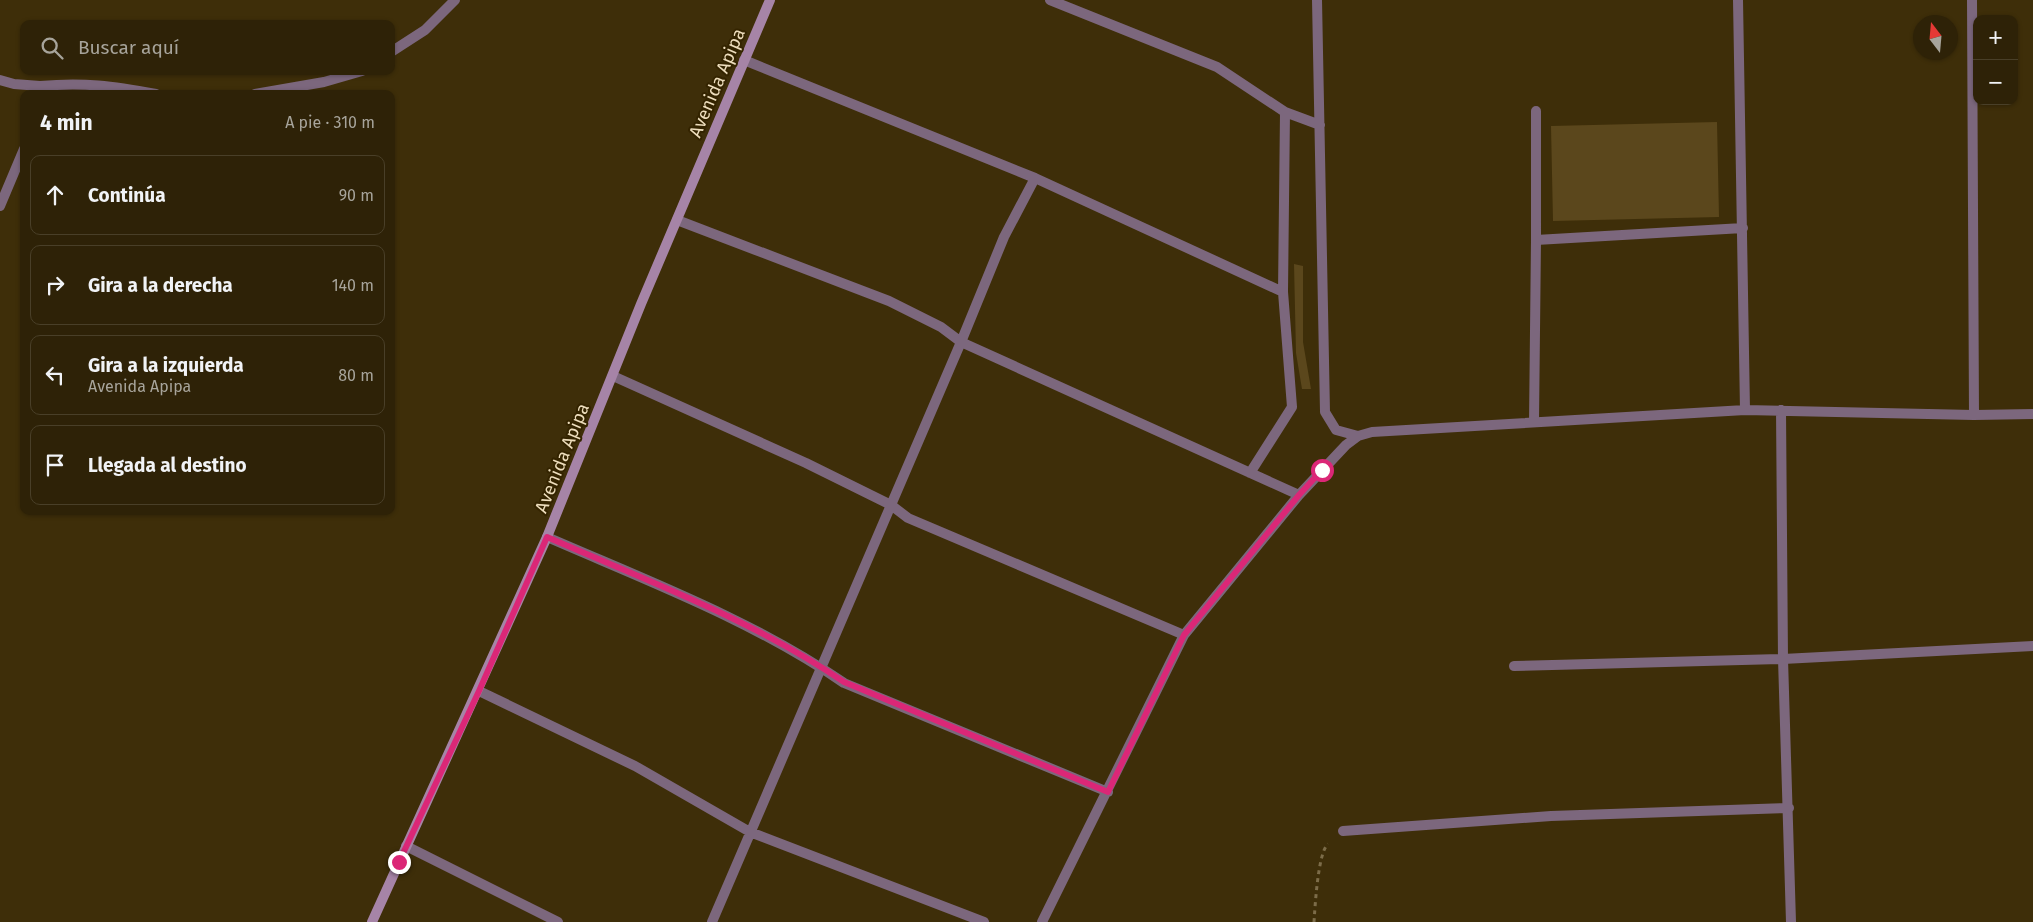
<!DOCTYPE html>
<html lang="es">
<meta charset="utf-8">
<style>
:root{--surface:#2e2207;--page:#3a2f15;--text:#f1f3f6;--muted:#a7a49b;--line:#493f28}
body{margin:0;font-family:"Fira Sans",sans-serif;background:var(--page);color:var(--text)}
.controls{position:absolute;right:15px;top:15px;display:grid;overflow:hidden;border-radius:10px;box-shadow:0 1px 4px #0004}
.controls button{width:45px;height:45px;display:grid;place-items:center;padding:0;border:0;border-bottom:1px solid var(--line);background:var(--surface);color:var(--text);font:25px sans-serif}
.compass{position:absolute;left:1913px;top:15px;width:45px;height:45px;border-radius:50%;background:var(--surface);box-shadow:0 1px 4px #0004;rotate:344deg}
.stop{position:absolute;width:15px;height:15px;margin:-11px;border:4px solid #db2777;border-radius:50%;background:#fff}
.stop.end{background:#db2777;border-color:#fff;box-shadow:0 1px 5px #0008}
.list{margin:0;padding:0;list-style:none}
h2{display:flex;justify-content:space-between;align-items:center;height:65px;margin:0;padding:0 20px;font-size:21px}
h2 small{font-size:16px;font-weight:400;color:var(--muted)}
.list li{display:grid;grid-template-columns:32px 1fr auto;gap:15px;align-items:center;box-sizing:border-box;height:80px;margin:0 10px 10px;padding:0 10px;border:1px solid var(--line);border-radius:10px}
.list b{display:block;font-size:19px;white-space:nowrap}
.list p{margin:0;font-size:16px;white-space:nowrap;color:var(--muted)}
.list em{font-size:16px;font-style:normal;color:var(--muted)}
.icon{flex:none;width:28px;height:28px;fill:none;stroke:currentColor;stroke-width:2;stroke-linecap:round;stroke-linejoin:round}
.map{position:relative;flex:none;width:2033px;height:922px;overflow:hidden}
.search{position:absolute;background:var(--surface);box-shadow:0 1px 4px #0004;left:20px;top:20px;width:375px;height:55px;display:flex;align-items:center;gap:12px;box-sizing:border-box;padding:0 18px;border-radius:10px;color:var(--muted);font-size:19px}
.panel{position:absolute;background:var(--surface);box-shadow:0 1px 4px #0004;left:20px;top:90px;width:375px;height:425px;border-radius:10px}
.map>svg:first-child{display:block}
</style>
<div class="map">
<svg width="2033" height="922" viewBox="0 0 2033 922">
<rect width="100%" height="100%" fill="#3e2e09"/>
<!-- green -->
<path fill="#5b471c" d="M1717 122 1719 217 1553 221 1551 126Z
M1294 264 1303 266V342L1311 389H1302L1296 353Z"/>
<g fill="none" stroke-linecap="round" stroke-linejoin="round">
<!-- path -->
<path stroke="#7c6c49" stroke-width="3" stroke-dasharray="4 4" stroke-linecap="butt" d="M1314 922C1315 907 1318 852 1328 844"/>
<!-- street -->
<path stroke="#7c677d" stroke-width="10" d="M1050 0 1217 67 1285 112 1320 125
M1317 0 1325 412 1336 430 1358 436
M1738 0 1745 410
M1972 0 1974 415
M391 52 425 30 455 0
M744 60 1035 178 1283 292
M0 80 14 84 40 86V94
M40 86C84 82 113 86 156 94
M255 94 324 82 362 71
M0 206 24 149
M677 220 889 301 941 327 961 342 1004 237 1035 178
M1536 240 1743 228
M613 376 806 463 891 505 908 518 1184 635
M1781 410 1783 659 1791 922
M1534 422 1536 240V111
M1250 473 1292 407 1283 292 1285 112
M547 537C648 581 752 620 844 683L1108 792
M1514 666 1783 659 2033 646
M479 691 635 766 750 832 984 922
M1343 831 1551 816 1789 808
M406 846 558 922
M712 922 961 342 1299 495
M1042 922 1184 635 1299 495 1346 445 1358 436 1372 432 1745 410 1974 415 2033 414"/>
<!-- secondary -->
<path stroke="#a684a7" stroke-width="10" d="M372 922 547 537 641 304 770 0"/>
</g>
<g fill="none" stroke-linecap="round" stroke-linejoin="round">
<!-- route -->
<path stroke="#db2777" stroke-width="6" d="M399 862 479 691 547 537C648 581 753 620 844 682L1108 792 1184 635 1299 495 1322 470"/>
</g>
<g text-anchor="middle" stroke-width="4" stroke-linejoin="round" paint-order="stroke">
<!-- street labels -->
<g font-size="18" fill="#edddbc" stroke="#342400">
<text transform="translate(717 83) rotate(-67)" y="6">Avenida Apipa</text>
<text transform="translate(562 458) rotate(-68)" y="6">Avenida Apipa</text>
</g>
</g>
</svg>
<div class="controls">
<button>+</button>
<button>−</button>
</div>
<svg class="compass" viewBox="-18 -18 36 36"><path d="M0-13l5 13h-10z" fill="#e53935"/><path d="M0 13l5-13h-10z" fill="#a7a49b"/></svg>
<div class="stop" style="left:1322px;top:470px"></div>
<div class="stop end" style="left:399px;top:862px"></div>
<div class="search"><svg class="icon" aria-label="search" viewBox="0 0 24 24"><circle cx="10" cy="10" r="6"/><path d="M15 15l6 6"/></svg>Buscar aquí</div>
<section class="panel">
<h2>4 min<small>A pie · 310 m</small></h2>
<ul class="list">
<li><svg class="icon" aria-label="ahead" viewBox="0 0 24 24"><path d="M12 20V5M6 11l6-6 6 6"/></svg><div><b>Continúa</b></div><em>90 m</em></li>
<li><svg class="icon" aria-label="right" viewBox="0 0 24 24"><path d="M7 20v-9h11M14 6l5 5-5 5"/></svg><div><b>Gira a la derecha</b></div><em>140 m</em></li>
<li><svg class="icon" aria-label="left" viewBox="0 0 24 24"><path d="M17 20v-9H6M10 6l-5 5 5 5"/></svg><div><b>Gira a la izquierda</b><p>Avenida Apipa</p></div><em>80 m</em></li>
<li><svg class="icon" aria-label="arrive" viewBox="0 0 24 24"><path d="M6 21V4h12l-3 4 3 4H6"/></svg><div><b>Llegada al destino</b></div></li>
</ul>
</section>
</div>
